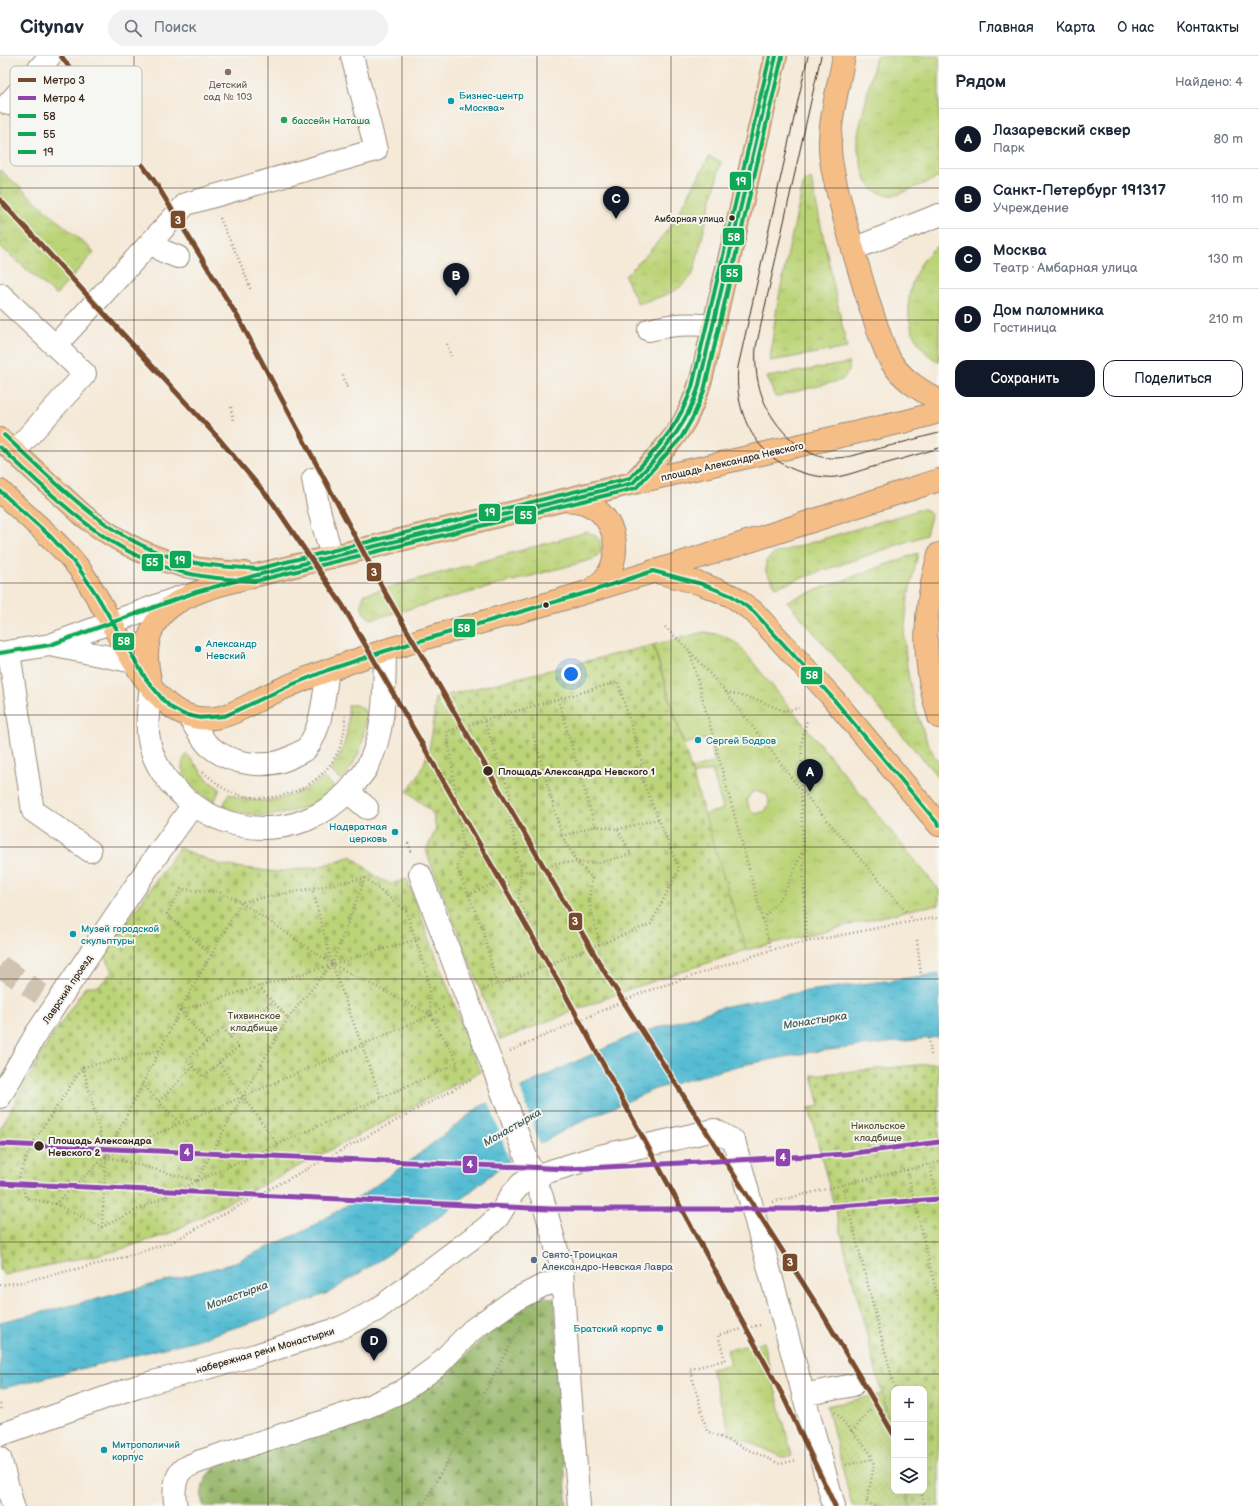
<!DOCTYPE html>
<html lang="ru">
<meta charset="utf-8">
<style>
:root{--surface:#fff;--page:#f2f2f3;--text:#1f2937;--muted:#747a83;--line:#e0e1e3;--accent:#111827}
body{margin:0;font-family:"Balsamiq Sans",sans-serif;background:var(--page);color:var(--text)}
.controls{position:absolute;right:12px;bottom:12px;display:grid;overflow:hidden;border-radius:8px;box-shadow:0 4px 16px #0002}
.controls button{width:36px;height:36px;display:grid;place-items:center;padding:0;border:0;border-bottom:1px solid var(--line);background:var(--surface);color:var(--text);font:20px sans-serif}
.you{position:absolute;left:571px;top:618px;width:14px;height:14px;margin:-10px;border:3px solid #fff;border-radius:50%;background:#1a73e8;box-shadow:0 0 0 6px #1a73e833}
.badge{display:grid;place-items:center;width:26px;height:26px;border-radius:50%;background:var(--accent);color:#fff;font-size:13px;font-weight:700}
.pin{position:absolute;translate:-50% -33px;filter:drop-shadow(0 1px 2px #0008)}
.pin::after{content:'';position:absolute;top:21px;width:14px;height:12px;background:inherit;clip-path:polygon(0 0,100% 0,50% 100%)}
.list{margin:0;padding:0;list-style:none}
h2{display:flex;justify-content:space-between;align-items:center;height:52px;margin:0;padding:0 16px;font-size:17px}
h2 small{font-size:13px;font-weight:400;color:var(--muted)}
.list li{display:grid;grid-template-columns:26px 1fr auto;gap:12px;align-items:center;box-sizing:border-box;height:60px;padding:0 16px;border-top:1px solid var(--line)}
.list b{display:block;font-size:15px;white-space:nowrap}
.list p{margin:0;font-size:13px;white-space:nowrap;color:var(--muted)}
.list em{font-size:13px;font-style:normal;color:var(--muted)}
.actions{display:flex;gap:8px;padding:12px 16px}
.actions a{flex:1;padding:9px 0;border:1px solid var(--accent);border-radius:12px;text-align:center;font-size:14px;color:var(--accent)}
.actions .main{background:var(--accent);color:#fff}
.icon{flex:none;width:22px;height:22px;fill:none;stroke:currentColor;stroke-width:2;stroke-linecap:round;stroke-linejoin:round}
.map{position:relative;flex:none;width:939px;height:1450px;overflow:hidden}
header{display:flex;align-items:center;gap:24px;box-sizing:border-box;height:56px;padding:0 20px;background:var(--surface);border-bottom:1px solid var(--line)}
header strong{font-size:19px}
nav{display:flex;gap:22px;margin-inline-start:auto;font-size:14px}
.search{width:280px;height:36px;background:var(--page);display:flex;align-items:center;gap:10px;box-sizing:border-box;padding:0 14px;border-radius:22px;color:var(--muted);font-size:15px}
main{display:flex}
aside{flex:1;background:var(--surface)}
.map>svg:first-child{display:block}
</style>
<header>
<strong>Citynav</strong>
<div class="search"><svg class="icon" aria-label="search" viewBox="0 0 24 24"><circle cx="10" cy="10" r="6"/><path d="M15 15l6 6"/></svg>Поиск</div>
<nav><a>Главная</a><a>Карта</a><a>О нас</a><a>Контакты</a></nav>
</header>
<main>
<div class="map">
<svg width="939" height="1450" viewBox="0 0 939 1450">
<defs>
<pattern id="grass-tufts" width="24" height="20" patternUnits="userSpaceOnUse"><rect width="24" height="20" fill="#bcd478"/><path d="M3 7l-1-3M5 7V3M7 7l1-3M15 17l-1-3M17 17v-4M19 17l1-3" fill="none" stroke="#a2b667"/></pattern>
<pattern id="forest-firs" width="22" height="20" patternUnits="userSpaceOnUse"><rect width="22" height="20" fill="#95b668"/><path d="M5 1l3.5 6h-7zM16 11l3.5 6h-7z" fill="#7b9455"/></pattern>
<pattern id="cemetery-stones" width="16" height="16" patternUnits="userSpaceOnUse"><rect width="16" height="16" fill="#bcd478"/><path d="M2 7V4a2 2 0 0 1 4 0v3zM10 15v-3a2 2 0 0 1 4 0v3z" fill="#a2b667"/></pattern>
<pattern id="garden-dots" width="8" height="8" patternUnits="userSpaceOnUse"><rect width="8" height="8" fill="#bcd478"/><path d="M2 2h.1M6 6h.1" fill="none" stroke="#a2b667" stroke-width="1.8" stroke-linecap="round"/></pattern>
<pattern id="water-ripples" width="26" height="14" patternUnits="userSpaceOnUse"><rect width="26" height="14" fill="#55bcd3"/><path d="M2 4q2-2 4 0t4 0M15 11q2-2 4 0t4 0" fill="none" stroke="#4899ab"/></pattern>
</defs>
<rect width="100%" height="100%" fill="#f6f6f2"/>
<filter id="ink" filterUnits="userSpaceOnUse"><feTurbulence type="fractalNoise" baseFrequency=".025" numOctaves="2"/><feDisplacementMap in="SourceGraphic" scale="8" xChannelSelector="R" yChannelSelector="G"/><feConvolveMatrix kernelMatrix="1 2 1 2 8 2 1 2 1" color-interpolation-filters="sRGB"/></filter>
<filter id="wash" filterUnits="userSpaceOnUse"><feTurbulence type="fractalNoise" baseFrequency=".012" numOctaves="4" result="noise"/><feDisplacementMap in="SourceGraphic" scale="16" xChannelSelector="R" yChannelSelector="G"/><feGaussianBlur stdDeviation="0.9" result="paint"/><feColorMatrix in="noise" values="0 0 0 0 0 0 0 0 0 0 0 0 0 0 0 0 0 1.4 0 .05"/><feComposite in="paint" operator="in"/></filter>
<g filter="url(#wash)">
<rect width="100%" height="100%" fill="#f5e9d7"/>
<!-- grass -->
<path fill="url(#grass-tufts)" stroke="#7c7f4b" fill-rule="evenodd" d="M876 0H939V121L897 139H884L873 134 866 125 858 94V78Z
M709 101 721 106 693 218C678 238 661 240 638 248L625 220 650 195 674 166Z
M0 114 94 196 56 239 0 190Z
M811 123 847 292 770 305C775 244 792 183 804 124Z
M939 189V306C895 283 902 214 939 189Z
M849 307V315L842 324 775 341 767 321Z
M922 453H926L931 459 926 479 776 531 766 516V505L773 498Z
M587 476C598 479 602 484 601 495L594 503 372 563C361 558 359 548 365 538Z
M918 497 908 541 904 581 907 612 914 648 927 686 939 708V720L938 721 787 545Z
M704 576 722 579 738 588 939 834V849L918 852 746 894 704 759 723 753 712 714 692 719 691 713 715 706 708 682 684 688 653 589ZM760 735 768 740 769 748 765 755 756 758 749 752 747 744 752 736Z
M348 649H355L363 652 367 660 361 692 352 710 342 724 330 715C346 693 349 675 348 649Z
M187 698 209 725 220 733 214 746C197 735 171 719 187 698Z
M323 722 335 731C329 736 324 741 317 745 289 761 253 765 223 750L229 738C263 752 294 743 323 722Z
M763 1286 792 1399 791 1401H783L730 1378 711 1313 731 1308 727 1294Z"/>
<!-- forest -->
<path fill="url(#forest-firs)" stroke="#687043" d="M538 1241 556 1242 555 1250 567 1450H203C200 1439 202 1425 210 1416 213 1412 219 1410 223 1407L419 1337 453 1312 492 1273Z"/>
<!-- cemetery -->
<path fill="url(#cemetery-stones)" stroke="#7c7f4b" d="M653 589 746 894 627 934 500 984 426 795 436 773 433 757 407 735C412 729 417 723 420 716 432 693 434 668 435 642Z
M179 792 221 809 276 816 318 811 352 800 378 822 391 828 407 823 480 1016 168 1178 115 1195 4 1219 0 1214V1073L49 985 86 930H99L113 915 104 899Z
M939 1007V1450H910L906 1435H924V1333H894V1385L809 1052 820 1050 812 1019Z"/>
<!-- garden -->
<path fill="url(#garden-dots)" stroke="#7c7f4b" d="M882 1338 894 1385V1435H906L910 1450H852L827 1350Z"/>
<!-- water -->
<path fill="url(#water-ripples)" stroke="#487378" d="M939 918V981L812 996 737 1010 655 1033 574 1069 505 1107 447 1155 386 1200 330 1236 265 1262 196 1284 0 1333V1266L94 1244 231 1208 308 1173 360 1141 419 1098 479 1051 631 980 727 950 807 935Z"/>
<!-- pier -->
<path fill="#f5e9d7" d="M519 1029 540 1090 510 1106 488 1044Z"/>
</g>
<g filter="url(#ink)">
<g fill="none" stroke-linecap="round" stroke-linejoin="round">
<!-- minor-tunnel -->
<path stroke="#d0c3b2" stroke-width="22" stroke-dasharray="22 11" stroke-linecap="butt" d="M0 910 41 938"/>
<!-- minor casing -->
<g stroke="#988a7a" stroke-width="24">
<path id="minor" d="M8 48 50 0
M152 186 163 195 178 201
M853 193 939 159
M0 238 85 318 14 396
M649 274C671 268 691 267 714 270
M55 290 186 148 376 94 352 0
M313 423 319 454 332 501
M50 589 134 606
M9 596 33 755 90 795
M0 597 50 589 183 540
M151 629C149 650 145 669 150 689 155 709 168 727 183 740 235 787 313 782 356 726 360 721 365 716 367 711 386 676 384 634 385 595
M188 660C194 668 202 684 209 690 232 709 269 715 295 699 299 697 303 695 306 693 322 674 324 638 328 614
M348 736 367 752
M420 818 493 1011
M0 1041 36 978 147 813 193 749
M528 1107 542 1141 562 1212 566 1281 579 1450
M803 1339 853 1329
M0 1379 138 1330 256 1299 340 1272 375 1255 487 1171 498 1161 512 1138 521 1128 534 1120 600 1100 714 1074 734 1085 834 1450
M0 1402 13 1450
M176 1450C173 1439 174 1421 183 1413 187 1410 194 1408 198 1406L365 1352 403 1335 436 1311 472 1274 513 1245 542 1230 552 1227H562"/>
</g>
<!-- major casing -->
<g stroke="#988a7a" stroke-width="24">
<path id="major" d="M844 0C839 28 829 64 830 93 831 116 839 138 844 161 854 196 863 231 875 265 880 279 884 295 892 307 904 325 921 334 939 345
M0 383 84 460C116 485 154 505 195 512 211 515 228 516 244 517
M633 427C649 409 668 391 681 371 691 355 697 337 702 320L776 0
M0 435C26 460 56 483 78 511 107 549 139 638 182 657 215 672 239 654 268 639 288 630 308 621 329 614 414 582 503 562 590 535 707 500 823 461 939 424
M565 444C571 445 578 445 584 447 612 456 623 491 609 516 605 524 598 529 591 534
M939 498C923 554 921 605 939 661
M653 515 702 528 732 540 754 556 830 639 939 769
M150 624C132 545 198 535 257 519L633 427 907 365 939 356"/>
</g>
<!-- path -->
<path stroke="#988a7a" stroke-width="2.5" stroke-dasharray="1 3" stroke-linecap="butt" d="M220 162C230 186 243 210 251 235
M447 288 451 300
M343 319 347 332
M231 351 233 366
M200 361 202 372
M665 571 690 595 726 636 801 734 914 865
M690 596 771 894
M726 636 758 644 784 655 799 652
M558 643 595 770
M534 681 562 780
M630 713 637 711
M203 716C213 724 223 734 236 738 289 754 347 718 345 660
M595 770 618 773 631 798 599 807 577 806 562 780Z
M618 773 658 763
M408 787 412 798
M365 822 406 855 428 922 431 959 332 908 241 846 365 822 332 908 381 1042
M468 839 521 815 511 767 510 738 484 664
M763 863 783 839 793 818 802 795
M917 884 921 920
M806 886 801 734 802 685 807 663
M211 899 167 858 181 833 219 836 241 846 180 954 106 1100 55 1148 26 1142 19 1119 34 1085 83 1011 106 1100 431 959 446 950
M547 909 519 842 521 815 538 816 556 807 577 806 592 822 589 845 600 889
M487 932 497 929 482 871 457 812 463 790 447 675 618 626 643 709 637 711 679 813 651 868 497 929
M180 954 207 986
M181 954 421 882
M288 962 332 908 312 832
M223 972 238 991 203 1021 186 1004Z
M230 981 272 946
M929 982 931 999
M510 995 644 936 771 894 806 886 914 865 935 862 939 863
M219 1007 278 1089
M83 1011 160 994
M142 1028 181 1068
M159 1045 193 1011
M34 1085 106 1100 102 1171 197 1125 106 1100
M930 1108 939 1156
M907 1114 939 1247
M197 1124 242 1041 288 962 258 930
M197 1125 458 1007 431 959
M842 1129 895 1333
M829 1132 939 1106
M773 1146 826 1133
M55 1148 102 1171
M0 1229 22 1226 118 1203 172 1186 473 1023
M760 1269 718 1279 725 1304 690 1313 707 1375 780 1408 797 1404
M0 1348 2 1355
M835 1356 871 1398 874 1409 866 1450
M852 1376 872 1351
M846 1409 872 1403
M921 1435 925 1450
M867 1446 875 1450
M423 1450 522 1267"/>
<!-- minor -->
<use href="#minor" stroke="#fff" stroke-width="22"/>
<!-- major -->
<use href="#major" stroke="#f6be87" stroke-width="22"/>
<!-- tram -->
<path stroke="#3b2a1e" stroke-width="1" d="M808 0 738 311C733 367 765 416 825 421 839 423 855 416 869 412 892 406 916 399 939 392
M821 0 756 291C753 331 767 365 799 390 808 396 819 402 830 402 846 403 862 397 877 393 898 388 918 382 939 377"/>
<!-- minor-bridge casing -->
<g stroke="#988a7a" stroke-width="24" stroke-linecap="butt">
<path id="minor-bridge" d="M493 1011 526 1101"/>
</g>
<!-- minor-bridge -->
<use href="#minor-bridge" stroke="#fff" stroke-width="22"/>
<!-- bus-1 casing -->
<g stroke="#f6f6f2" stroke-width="7">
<path id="bus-1" d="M0 435 51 481 78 511 96 538 146 623 164 645 172 652 183 658 200 662 225 660 291 629 328 614 385 595 589 536 653 515 702 528 732 540 754 556 830 639 939 769
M0 597 50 589 196 536 257 519 633 427C662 395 684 375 698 333L776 0"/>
</g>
<!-- bus-2 casing -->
<g stroke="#f6f6f2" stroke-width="7">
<path id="bus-2" d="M0 391C54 440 105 496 178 515 203 522 230 523 256 525L636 432 681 382 693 361 704 335 782 1"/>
</g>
<!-- bus-3 casing -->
<g stroke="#f6f6f2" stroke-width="7">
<path id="bus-3" d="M4 379C57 427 108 485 181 504 205 510 231 511 257 513L630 422C658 391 678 372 692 331L770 0"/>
</g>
<!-- bus-1 -->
<use href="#bus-1" stroke="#10a855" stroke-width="4"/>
<!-- bus-2 -->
<use href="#bus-2" stroke="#10a855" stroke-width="4"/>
<!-- bus-3 -->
<use href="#bus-3" stroke="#10a855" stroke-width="4"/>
<!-- metro-1 casing -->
<g stroke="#f6f6f2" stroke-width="8">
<path id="metro-1" d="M61 0 155 126 239 263 382 531 604 915 822 1257 894 1379
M0 144 220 384 273 447 343 550 558 925 783 1340 835 1450"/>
</g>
<!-- metro-2 casing -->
<g stroke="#f6f6f2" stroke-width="8">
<path id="metro-2" d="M0 1088 569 1113 847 1098 939 1086
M0 1127 551 1153H796L939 1143"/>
</g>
<!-- metro-1 -->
<use href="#metro-1" stroke="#7a4b2a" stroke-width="5"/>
<!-- metro-2 -->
<use href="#metro-2" stroke="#8e44ad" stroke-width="5"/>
</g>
</g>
<!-- grid -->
<path fill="none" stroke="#3b2a1e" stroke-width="1" stroke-opacity="0.55" d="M134 0V1450M268 0V1450M402 0V1450M537 0V1450M671 0V1450M805 0V1450M0 132H939M0 264H939M0 395H939M0 527H939M0 659H939M0 791H939M0 923H939M0 1055H939M0 1186H939M0 1318H939"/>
<!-- markers -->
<circle fill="#8d6e63" stroke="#f6f6f2" stroke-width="1.5" cx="228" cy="16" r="4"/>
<g fill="#0f9aa8" stroke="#f6f6f2" stroke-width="1.5">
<circle cx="451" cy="45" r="4"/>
<circle cx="198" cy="593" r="4"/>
<circle cx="698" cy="684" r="4"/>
<circle cx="395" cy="776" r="4"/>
<circle cx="73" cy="878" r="4"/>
<circle cx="660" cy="1272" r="4"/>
<circle cx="104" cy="1394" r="4"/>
</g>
<circle fill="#2e9e5b" stroke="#f6f6f2" stroke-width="1.5" cx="284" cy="64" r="4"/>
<g fill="#3b2a1e" stroke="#f6f6f2" stroke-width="1.5">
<circle cx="732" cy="162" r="3.5"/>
<circle cx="546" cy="549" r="3.5"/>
<circle cx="488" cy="715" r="5.5"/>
<circle cx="39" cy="1090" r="5.5"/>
</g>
<circle fill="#5c6f8a" stroke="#f6f6f2" stroke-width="1.5" cx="534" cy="1204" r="4"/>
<g text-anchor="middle" stroke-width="4" stroke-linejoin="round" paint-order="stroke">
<!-- bus labels -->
<g font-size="9" fill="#3b2a1e" stroke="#f6f6f2" text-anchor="end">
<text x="724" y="166">Амбарная улица</text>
</g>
<!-- education labels -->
<g font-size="10" fill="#785e54" stroke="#f6f6f2">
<text x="228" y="32">Детский<tspan x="228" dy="12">сад № 103</tspan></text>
</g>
<!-- culture labels -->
<g font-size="10" fill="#0d838f" stroke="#f6f6f2" text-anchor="start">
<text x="459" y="43">Бизнес-центр<tspan x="459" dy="12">«Москва»</tspan></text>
<text x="206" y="591">Александр<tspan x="206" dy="12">Невский</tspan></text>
<text x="706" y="688">Сергей Бодров</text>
<text x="387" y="774" text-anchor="end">Надвратная<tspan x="387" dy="12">церковь</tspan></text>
<text x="81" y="876">Музей городской<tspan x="81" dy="12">скульптуры</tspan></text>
<text x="652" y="1276" text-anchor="end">Братский корпус</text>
<text x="112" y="1392">Митрополичий<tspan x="112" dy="12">корпус</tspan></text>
</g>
<!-- leisure labels -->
<g font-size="10" fill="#27864d" stroke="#f6f6f2" text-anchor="start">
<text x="292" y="68">бассейн Наташа</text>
</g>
<!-- street labels -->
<g font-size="10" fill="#3b2a1e" stroke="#f6f6f2">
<text transform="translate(732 405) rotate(-13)" y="4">площадь Александра Невского</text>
<text transform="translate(67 933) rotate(-56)" y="4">Лаврский проезд</text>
<text transform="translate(265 1294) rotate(-16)" y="4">набережная реки Монастырки</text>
</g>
<!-- stop labels -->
<g font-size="10" font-weight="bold" fill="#3b2a1e" stroke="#f6f6f2" text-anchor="start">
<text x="498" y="719">Площадь Александра Невского 1</text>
<text x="48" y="1088">Площадь Александра<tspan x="48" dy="12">Невского 2</tspan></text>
</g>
<!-- park labels -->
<g font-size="10" fill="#5b5434" stroke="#f6f6f2">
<text x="254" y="963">Тихвинское<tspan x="254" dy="12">кладбище</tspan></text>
<text x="878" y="1073">Никольское<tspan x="878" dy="12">кладбище</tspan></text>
</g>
<!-- service labels -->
<g font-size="10" fill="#4e5e75" stroke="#f6f6f2" text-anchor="start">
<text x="542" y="1202">Свято-Троицкая<tspan x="542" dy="12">Александро-Невская Лавра</tspan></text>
</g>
<!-- water labels -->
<g font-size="11" font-style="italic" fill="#445d5d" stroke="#f6f6f2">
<text transform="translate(815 964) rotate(-9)" y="4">Монастырка</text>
<text transform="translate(512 1071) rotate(-30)" y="4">Монастырка</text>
<text transform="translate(237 1239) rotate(-20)" y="4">Монастырка</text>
</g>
</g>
<!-- legend -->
<rect x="10" y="10" width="132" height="100" rx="6" fill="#f6f6f2" stroke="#beb9b2" stroke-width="1"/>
<rect x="18" y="22" width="18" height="4" fill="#7a4b2a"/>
<rect x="18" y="40" width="18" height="4" fill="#8e44ad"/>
<rect x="18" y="58" width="18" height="4" fill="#10a855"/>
<rect x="18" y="76" width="18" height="4" fill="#10a855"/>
<rect x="18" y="94" width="18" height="4" fill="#10a855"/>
<g font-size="11" fill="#3b2a1e">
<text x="43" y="28">Метро 3</text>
<text x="43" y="46">Метро 4</text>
<text x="43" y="64">58</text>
<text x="43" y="82">55</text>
<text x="43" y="100">19</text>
</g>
<g stroke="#f6f6f2" stroke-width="1.5">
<rect x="729" y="115" width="23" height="20" rx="4" fill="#10a855"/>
<rect x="170" y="154" width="16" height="19" rx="4" fill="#7a4b2a"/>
<rect x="722" y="171" width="23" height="19" rx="4" fill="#10a855"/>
<rect x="720" y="208" width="23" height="19" rx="4" fill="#10a855"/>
<rect x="478" y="447" width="23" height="19" rx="4" fill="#10a855"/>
<rect x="514" y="449" width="23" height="20" rx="4" fill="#10a855"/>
<rect x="169" y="494" width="23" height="19" rx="4" fill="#10a855"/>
<rect x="141" y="497" width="23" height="19" rx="4" fill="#10a855"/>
<rect x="366" y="506" width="16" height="20" rx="4" fill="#7a4b2a"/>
<rect x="453" y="562" width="23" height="20" rx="4" fill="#10a855"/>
<rect x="112" y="576" width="23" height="19" rx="4" fill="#10a855"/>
<rect x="800" y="610" width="23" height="19" rx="4" fill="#10a855"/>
<rect x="568" y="856" width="15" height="19" rx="4" fill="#7a4b2a"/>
<rect x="179" y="1087" width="15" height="19" rx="4" fill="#8e44ad"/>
<rect x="775" y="1092" width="16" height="19" rx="4" fill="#8e44ad"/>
<rect x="462" y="1099" width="16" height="19" rx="4" fill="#8e44ad"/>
<rect x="782" y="1197" width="16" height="19" rx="4" fill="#7a4b2a"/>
</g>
<g font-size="11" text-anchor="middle" font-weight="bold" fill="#fff">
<text x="741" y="129">19</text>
<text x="178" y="168">3</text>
<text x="734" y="185">58</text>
<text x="732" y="221">55</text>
<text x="490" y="460">19</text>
<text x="526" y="463">55</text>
<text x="180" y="508">19</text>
<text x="152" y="510">55</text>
<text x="374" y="520">3</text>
<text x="464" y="576">58</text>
<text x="124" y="589">58</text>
<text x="812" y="623">58</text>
<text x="575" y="869">3</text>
<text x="187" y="1100">4</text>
<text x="783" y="1105">4</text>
<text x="470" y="1112">4</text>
<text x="790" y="1210">3</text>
</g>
</svg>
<div class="controls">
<button>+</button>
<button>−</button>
<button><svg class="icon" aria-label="layers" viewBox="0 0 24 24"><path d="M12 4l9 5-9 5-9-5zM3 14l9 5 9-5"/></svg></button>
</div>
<div class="you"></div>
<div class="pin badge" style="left:810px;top:736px">A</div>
<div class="pin badge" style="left:456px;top:240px">B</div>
<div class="pin badge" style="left:616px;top:163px">C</div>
<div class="pin badge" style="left:374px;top:1305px">D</div>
</div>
<aside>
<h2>Рядом<small>Найдено: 4</small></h2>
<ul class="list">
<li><span class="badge">A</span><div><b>Лазаревский сквер</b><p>Парк</p></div><em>80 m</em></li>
<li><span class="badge">B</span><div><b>Санкт-Петербург 191317</b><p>Учреждение</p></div><em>110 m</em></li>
<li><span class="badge">C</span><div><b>Москва</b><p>Театр · Амбарная улица</p></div><em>130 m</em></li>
<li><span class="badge">D</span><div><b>Дом паломника</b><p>Гостиница</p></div><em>210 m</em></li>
</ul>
<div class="actions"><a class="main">Сохранить</a><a>Поделиться</a></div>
</aside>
</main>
